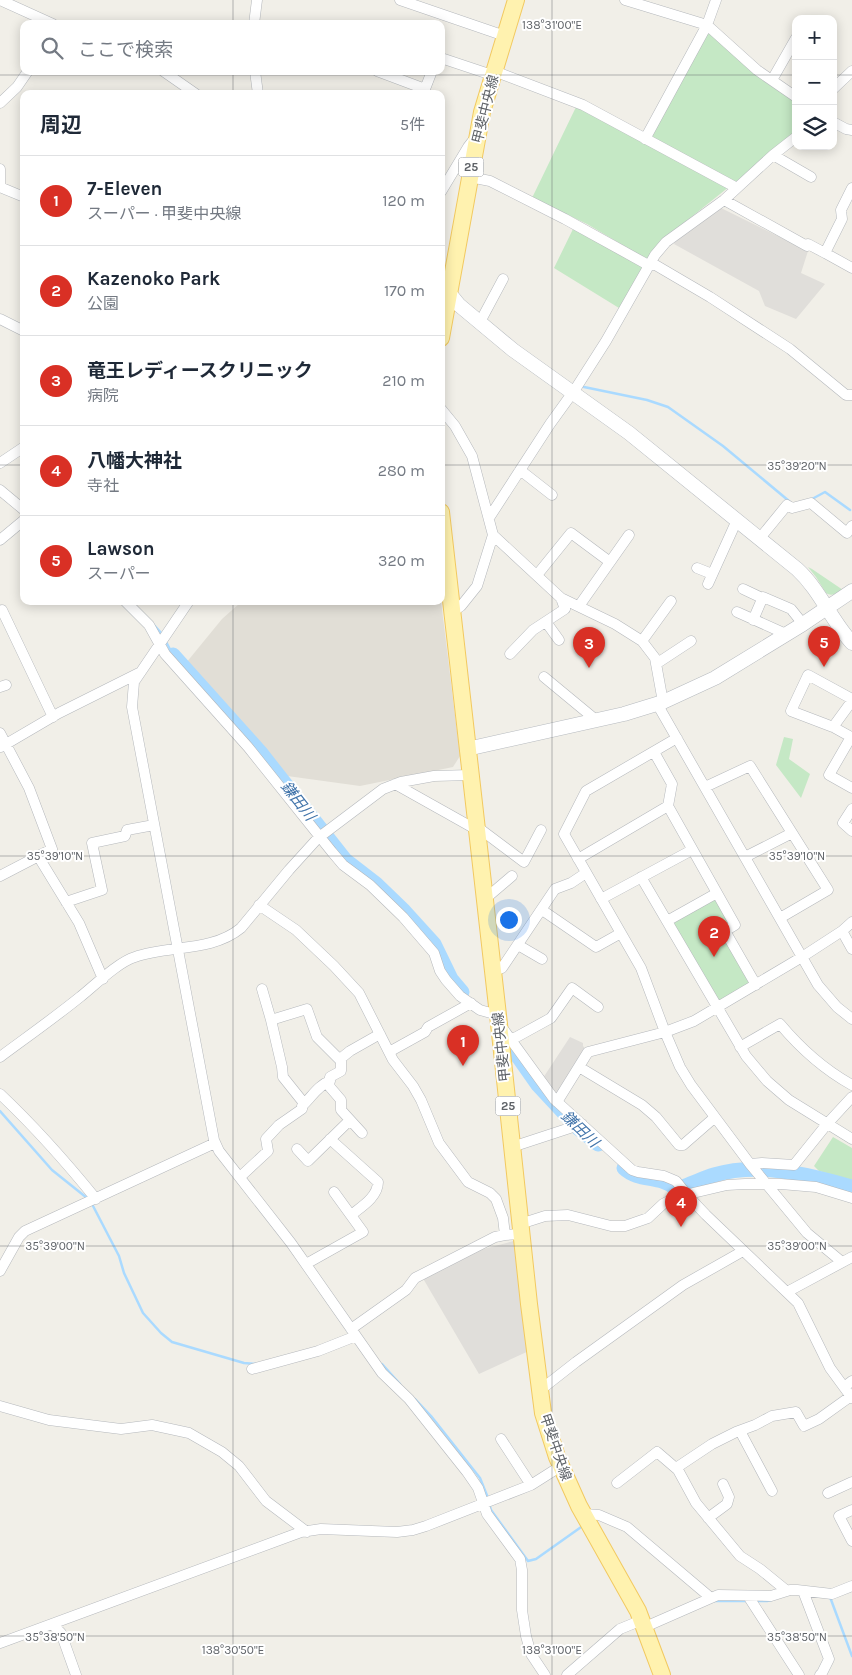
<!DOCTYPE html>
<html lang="ja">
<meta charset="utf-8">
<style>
:root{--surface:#fff;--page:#f6f6f7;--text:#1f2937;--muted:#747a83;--line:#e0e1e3;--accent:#d93025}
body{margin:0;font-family:Karla,"Noto Sans JP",sans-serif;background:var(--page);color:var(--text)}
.controls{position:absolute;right:15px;top:15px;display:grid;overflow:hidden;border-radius:10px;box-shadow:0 2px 12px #0003}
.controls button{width:45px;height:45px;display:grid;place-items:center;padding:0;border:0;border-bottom:1px solid var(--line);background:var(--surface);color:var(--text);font:25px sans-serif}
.you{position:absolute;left:508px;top:919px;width:18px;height:18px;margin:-12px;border:4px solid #fff;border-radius:50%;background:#1a73e8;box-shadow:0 0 0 8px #1a73e833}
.badge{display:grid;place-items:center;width:32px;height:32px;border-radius:50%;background:var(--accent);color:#fff;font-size:16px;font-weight:700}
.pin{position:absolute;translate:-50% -41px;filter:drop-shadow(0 1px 2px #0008)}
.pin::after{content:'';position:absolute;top:26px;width:18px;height:15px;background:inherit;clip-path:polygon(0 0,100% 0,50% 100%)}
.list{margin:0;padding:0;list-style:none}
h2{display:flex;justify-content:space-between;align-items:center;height:65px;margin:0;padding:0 20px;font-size:21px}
h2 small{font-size:16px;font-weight:400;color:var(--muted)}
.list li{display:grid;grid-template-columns:32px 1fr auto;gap:15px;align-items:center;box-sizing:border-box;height:90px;padding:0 20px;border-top:1px solid var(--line)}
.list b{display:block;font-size:19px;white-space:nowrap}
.list p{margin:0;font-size:16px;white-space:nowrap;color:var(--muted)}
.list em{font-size:16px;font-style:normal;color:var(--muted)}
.icon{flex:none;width:28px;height:28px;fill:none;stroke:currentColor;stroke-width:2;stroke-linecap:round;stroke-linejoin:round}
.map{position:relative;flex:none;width:852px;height:1675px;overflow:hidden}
.search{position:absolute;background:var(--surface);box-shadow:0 2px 12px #0003;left:20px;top:20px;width:425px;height:55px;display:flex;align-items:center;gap:12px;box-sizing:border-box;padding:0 18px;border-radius:10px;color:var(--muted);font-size:19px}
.panel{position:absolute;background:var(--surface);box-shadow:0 2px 12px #0003;left:20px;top:90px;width:425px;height:515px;border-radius:10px}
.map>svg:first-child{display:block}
</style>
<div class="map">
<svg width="852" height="1675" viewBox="0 0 852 1675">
<rect width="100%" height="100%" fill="#f1efe8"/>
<!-- industrial -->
<path fill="#e0deda" d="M721 208 808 251 801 273 825 284 796 319 765 306 759 291 674 244 676 241Z
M570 1037 583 1043V1046L588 1052 557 1102 543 1078Z
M517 1240 531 1350 479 1374 421 1275 476 1251Z"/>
<!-- education -->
<path fill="#e1ded6" d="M245 601H441L460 756 453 767 360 786 280 775 186 663 222 619 240 603Z"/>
<!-- green -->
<path fill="#c5e8c5" d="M707 28 796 99V135L733 184 647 138Z
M576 107 730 186 659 243 648 260 587 224 532 198Z
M573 229 645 267 619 308 554 268Z
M808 567 812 569 843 590C837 593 832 597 826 593L816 577Z
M784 737 793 739 789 759 810 774 801 798 776 765Z
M714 895 730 924 724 931 753 984 717 1006 670 924Z
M833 1137 852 1148V1180L819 1171 814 1166Z"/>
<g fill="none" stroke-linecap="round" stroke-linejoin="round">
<!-- stream -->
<path stroke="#aadaff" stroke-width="2.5" d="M584 387 647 400 668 407 723 446 789 501
M812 499 825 492 850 510
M153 624 163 635
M165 640 173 655
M0 1111 52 1170 87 1198
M92 1204 119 1256 124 1273 143 1313 161 1333 172 1342 244 1363 257 1364
M382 1364 400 1384
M415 1399 431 1416 480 1478 488 1498
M489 1504 491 1510 528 1561 536 1559 584 1525
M830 1597 852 1656
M712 1601H749
M754 1601H767L771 1600"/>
<!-- river -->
<path stroke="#aadaff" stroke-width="15" d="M173 655 260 752 345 860 376 884 404 911 434 944 451 979 462 992
M506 1042 519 1058 538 1085 578 1128 598 1144
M624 1168C639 1182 660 1175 675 1188
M685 1186C694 1183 704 1178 714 1175 760 1161 807 1175 852 1187"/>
<!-- street casing -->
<g stroke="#b5b8bc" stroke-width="11">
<path id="street" d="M0 0 53 24
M400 0 505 36
M625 0 707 25 757 70 796 97
M254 24 257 0
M441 58 492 75
M163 71 196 94
M255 71 258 94
M377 71 425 89 432 71
M494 71 583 105 737 188
M772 80 796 38
M833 89 852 71
M0 103 17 87 28 71
M833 122 846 129 852 130
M645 139 707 25 716 0
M773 155 811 177
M0 169V186
M470 177 490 181 565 219 650 266
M0 187 24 197
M852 188 841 210 842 219 825 253 852 268
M441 192 468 147 475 138
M724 200 807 246 808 244 825 253
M652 263 710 297 790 349 846 395H852
M0 319 24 331
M480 322 503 279
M441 409 455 426 472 456 493 535 561 598 615 624 642 641 655 658 663 702 660 709 818 985 837 1007 852 1019
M0 463 24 447
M520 470 552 495
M0 490 24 510
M489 518 550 424 576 388 606 341 655 255 666 242 724 200 773 155 796 137
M760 538 787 505 792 508 811 503 847 533 852 526
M0 540 24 520
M697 568 712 574
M537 575 571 533 610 562
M708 584 737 520
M743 589 762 598
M125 601 149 625 165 654 248 747 332 852 343 865 370 885 403 917 434 953 440 971 446 980 460 996 480 1010 498 1015
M189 601 134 682 132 707 214 1140 219 1151 291 1243 382 1373 409 1399 467 1472 478 1488 487 1514 520 1559 522 1570V1610L526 1636 531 1654 545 1675
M579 606 629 535
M2 610 53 717
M452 612 461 606 477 586 493 535
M737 612 786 634
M753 620 763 597 791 609 803 624
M546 622 559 640
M642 641 671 601
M510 654 533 630 565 609 561 598
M656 664 691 641
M544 677 596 720
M0 687 6 685
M852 699 808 675 791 711 833 727 851 737 829 775 852 788
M833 727 852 701
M0 733 29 788 52 849 0 876
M677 738 586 791 564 834 641 968 665 1032 680 1067 691 1085 750 1164 807 1233 842 1262
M1 747 59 713 139 673
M654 752 672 784 668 806 735 925 725 931 756 985
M395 784 477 830
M705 787 750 766 828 890 780 918
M852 809 843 823 852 831
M476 826 524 862 541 830
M38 856 79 923 103 979
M745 857 792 833
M578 859 668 806
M641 877 746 1056 767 1081 789 1100 852 1139
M485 899 512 876
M601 899 692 850
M66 902 102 890 92 843 125 836 127 830 154 825
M259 905 296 930 334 966 359 993 393 1060 413 1086 421 1100 439 1143 468 1182 490 1193 496 1199 503 1218 505 1235
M542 910 596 947 621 933
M667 921 717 893
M842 931 852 949
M518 945 542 959
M493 971 502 968 555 889 571 883 586 873
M271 1020 307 1009 317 1037 341 1061V1071L330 1077 329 1086 341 1100V1110L362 1133
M501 1026 554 1099 632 1170 638 1172 664 1176 676 1181 687 1195 706 1215 798 1303 830 1368 852 1398
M511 1040 551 1018 572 988 598 1007
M740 1047 780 1024C801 1049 823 1069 852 1085
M389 1052 425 1032 428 1027 471 1003
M0 1057C27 1037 54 1018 80 997 94 986 118 962 135 957 169 945 212 952 241 928L289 870 318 838 383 789 401 782 434 776 470 775
M340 1059 350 1051 380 1034
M579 1067 642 1105 656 1117 679 1145H683L714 1118
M0 1094C35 1127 66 1162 96 1199
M557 1102 588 1052 665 1032 694 1021 802 957 842 931 852 922
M302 1106C311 1098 318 1085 330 1081
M330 1139 378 1182C378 1197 361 1207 351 1215
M512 1147 582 1124
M297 1149 308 1161 350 1120
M750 1164 762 1163 794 1165 827 1124 852 1097
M240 1177 268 1151 266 1139 279 1125 302 1109 303 1102 283 1077 282 1067 271 1020 262 989
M520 1224 545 1216 568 1215 611 1226H625L648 1218 663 1204 676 1197 727 1185 745 1184H781L816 1187 852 1198
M306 1264 363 1232 334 1192
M0 1271 19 1237 25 1231 215 1143
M787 1292 852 1257
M351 1329 406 1290 415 1278 495 1237 505 1235 522 1234
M252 1369 318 1351 356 1336
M844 1387 852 1381
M539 1391 576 1362 683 1285 743 1251
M0 1406 49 1420 121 1429 152 1425 189 1433 222 1452 239 1466 266 1501 307 1532
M740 1431 772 1491
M501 1439 531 1485
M676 1468 712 1444 736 1432 755 1425 772 1416 796 1412 804 1426 819 1419 851 1396
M617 1483 657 1452 678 1470 696 1503 740 1556 760 1569 787 1591
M828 1493 852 1482
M852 1510 839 1516 852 1541
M584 1514 599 1515 627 1527 711 1598
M708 1518 727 1504 729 1497 723 1484
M803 1591 829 1659 822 1673 820 1675
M748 1596 799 1675
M52 1624 61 1633 76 1675
M645 1627 718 1595 771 1596 790 1590H797L832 1594 852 1586
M0 1643 301 1532 321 1529 397 1532 413 1530 426 1526 531 1485 561 1466
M567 1675 620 1629 642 1620"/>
</g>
<!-- secondary casing -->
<g stroke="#b6babf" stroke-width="15">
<path id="secondary" d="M450 294 459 305 513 350 629 433 797 569C820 590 831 620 852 643
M467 749 624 714 663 702 715 678 803 624 852 591"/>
</g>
<!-- primary casing -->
<g stroke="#f2c960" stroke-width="18">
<path id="primary" d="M441 338 482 112 516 0
M441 512 499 1024 529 1304 543 1413 557 1457 579 1506 638 1611 662 1675"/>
</g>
<!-- street -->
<use href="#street" stroke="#fff" stroke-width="10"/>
<!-- secondary -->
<use href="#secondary" stroke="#fff" stroke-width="14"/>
<!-- primary -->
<use href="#primary" stroke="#fff2af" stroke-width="16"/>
</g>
<!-- ticks -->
<path fill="none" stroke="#5f6368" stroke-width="1" stroke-opacity="0.45" d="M233 0V24M552 0V1675M233 71V94M0 75H796M833 75H852M0 465H24M441 465H852M233 601V1675M0 856H852M0 1246H852M0 1636H852"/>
<g text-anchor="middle" stroke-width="4" stroke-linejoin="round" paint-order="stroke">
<!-- shield labels -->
<g fill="#fff" stroke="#8f9295" stroke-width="1">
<rect x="458.5" y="157.5" width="25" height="19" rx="4"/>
<rect x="495.5" y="1096.5" width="25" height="19" rx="4"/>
</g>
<g font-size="12" font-weight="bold" fill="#5f6368">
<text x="471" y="171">25</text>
<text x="508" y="1110">25</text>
</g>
<!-- street labels -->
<g font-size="14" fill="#5f6368" stroke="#fff">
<text transform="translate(485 109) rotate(-76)" y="5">甲斐中央線</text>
<text transform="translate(501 1047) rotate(-96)" y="5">甲斐中央線</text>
<text transform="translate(556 1447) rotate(71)" y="5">甲斐中央線</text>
</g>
<!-- water labels -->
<g font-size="15" font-style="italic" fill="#4174aa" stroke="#fff">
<text transform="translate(298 801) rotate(52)" y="5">鎌田川</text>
<text transform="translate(580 1129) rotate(44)" y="5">鎌田川</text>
</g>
</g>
<g font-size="12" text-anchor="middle" fill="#5f6368" stroke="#fff" stroke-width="4" stroke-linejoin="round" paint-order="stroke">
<text x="552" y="29">138°31'00"E</text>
<text x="797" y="470">35°39'20"N</text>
<text x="55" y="860">35°39'10"N</text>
<text x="797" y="860">35°39'10"N</text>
<text x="55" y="1250">35°39'00"N</text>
<text x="797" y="1250">35°39'00"N</text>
<text x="55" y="1641">35°38'50"N</text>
<text x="797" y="1641">35°38'50"N</text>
<text x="233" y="1654">138°30'50"E</text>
<text x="552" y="1654">138°31'00"E</text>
</g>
</svg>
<div class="controls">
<button>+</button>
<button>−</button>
<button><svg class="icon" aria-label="layers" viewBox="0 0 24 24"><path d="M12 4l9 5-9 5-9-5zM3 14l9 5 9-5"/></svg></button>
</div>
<div class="you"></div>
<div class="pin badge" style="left:463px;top:1066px">1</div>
<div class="pin badge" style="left:714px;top:957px">2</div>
<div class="pin badge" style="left:589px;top:668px">3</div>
<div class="pin badge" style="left:681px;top:1227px">4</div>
<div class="pin badge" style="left:824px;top:667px">5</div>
<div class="search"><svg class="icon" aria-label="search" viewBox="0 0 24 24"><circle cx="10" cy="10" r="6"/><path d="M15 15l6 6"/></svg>ここで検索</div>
<section class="panel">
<h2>周辺<small>5件</small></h2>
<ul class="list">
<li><span class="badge">1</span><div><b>7-Eleven</b><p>スーパー · 甲斐中央線</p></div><em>120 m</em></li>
<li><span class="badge">2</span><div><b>Kazenoko Park</b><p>公園</p></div><em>170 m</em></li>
<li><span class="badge">3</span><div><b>竜王レディースクリニック</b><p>病院</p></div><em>210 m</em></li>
<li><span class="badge">4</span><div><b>八幡大神社</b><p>寺社</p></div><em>280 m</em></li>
<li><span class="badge">5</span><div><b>Lawson</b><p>スーパー</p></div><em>320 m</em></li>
</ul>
</section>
</div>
